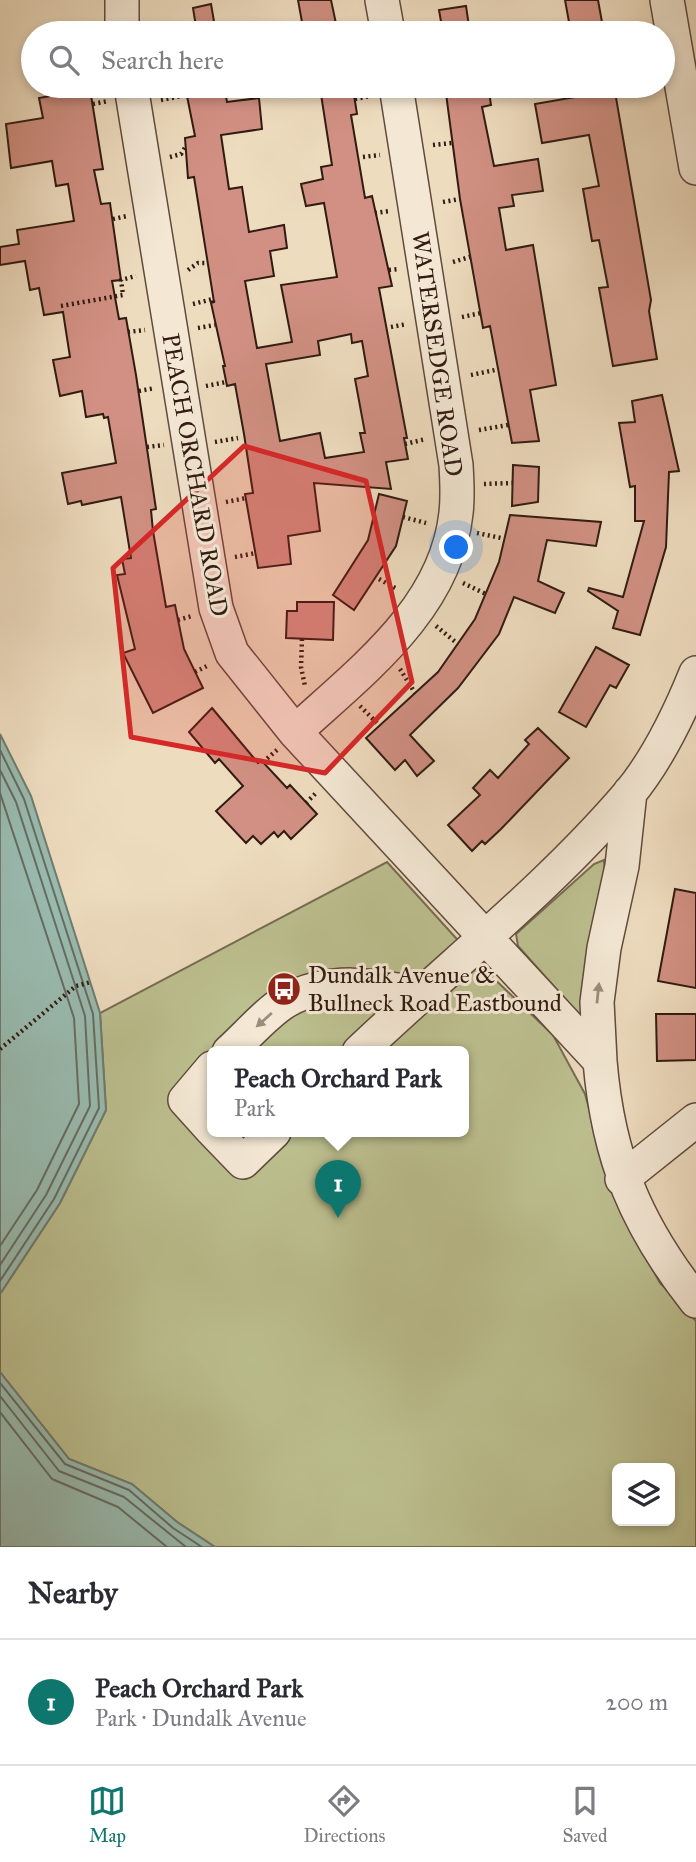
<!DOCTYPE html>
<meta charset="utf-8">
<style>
:root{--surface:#fff;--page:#f2f2f3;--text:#2b2b33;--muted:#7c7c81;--line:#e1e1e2;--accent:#0f766e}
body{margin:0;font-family:"IM FELL Great Primer",serif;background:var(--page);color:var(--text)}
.controls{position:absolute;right:21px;bottom:21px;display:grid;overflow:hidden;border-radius:10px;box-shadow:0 4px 10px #0003}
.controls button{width:63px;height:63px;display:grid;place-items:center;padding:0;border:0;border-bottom:2px solid var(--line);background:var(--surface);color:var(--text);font:35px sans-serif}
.you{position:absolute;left:457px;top:548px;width:24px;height:24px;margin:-18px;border:5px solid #fff;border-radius:50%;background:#1a73e8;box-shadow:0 0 0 10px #1a73e833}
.badge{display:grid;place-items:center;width:46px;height:46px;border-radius:50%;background:var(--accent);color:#fff;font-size:23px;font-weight:700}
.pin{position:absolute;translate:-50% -58px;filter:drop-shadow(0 2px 4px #0008)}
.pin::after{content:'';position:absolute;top:37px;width:24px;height:21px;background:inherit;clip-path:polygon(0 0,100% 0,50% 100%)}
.popup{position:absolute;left:207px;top:1046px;width:262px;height:91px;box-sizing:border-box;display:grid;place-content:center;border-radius:10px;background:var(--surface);filter:drop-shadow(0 2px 5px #0005);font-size:23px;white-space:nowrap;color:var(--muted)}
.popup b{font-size:26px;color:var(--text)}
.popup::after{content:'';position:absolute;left:50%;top:100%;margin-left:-14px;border:14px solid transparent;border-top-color:var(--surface)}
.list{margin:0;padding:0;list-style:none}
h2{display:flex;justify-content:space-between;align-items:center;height:91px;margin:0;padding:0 28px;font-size:30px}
h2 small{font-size:23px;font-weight:400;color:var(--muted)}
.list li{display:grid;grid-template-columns:46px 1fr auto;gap:21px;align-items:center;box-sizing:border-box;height:126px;padding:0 28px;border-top:2px solid var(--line)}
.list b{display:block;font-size:26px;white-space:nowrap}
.list p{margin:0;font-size:23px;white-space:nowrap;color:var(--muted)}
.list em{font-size:23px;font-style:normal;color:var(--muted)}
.icon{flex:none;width:38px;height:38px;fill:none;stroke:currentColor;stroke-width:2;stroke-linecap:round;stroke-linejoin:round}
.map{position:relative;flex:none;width:696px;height:1547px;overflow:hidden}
.search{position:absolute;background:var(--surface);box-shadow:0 4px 10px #0003;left:21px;right:21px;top:21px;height:77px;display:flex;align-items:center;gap:18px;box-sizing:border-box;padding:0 24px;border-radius:38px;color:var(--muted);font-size:26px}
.sheet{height:217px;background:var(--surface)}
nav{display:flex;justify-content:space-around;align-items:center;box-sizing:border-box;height:98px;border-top:2px solid var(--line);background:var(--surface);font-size:19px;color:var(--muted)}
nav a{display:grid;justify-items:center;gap:4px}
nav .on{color:var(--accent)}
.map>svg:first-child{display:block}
</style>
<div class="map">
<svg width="696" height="1547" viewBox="0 0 696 1547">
<rect width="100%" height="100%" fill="#eedcbf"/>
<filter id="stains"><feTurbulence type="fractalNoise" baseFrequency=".00286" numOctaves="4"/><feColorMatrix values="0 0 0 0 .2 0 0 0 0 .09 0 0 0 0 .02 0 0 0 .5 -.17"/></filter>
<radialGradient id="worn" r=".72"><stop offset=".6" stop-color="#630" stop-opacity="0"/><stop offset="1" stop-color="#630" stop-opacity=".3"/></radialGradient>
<!-- green -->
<path fill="#bcbf8f" stroke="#766d50" stroke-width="2" fill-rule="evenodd" d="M604 860 605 881 581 1017 518 946 516 934 594 864Z
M387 862 484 969 553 1035 585 1094 609 1181 633 1233 660 1283 696 1321V1547H215L177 1522 132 1484 69 1459 0 1372V1294L60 1203 106 1110 100 1013ZM212 1052H464V1132H212ZM617 1468H670V1521H617Z"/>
<!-- water -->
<path fill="#99bcb1" stroke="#6f7c71" stroke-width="2" d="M0 734 31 796 100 1013 106 1110 60 1203 0 1294Z
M0 1372 69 1459 132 1484 177 1522 215 1547H0Z"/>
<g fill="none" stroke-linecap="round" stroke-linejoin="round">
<!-- shore -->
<path stroke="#656c62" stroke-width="2" d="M0 750 24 799 93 1014 99 1108 54 1199 0 1281
M0 770 16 802 85 1016 90 1106 46 1195 0 1265
M0 793 74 1018 79 1104 37 1190 0 1246
M0 1383 65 1464 129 1490 173 1528 202 1547
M0 1396 59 1471 124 1497 186 1547
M0 1412 52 1479 118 1507 167 1547"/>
</g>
<!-- building -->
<path fill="#d19083" stroke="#311b12" stroke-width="2" fill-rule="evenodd" d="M298 0H331L338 33H304Z
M565 0H598L604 33H571Z
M211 4 216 33H197L193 8Z
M466 6 470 33H443L439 10Z
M185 86H224L227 102 259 98 262 129 221 135 229 189 242 187 249 232 284 225 287 248 270 251 274 276 245 281 257 348 292 342 281 285 337 277 324 203 306 206 301 184 323 179 321 167 332 165 320 88 346 86 348 96 354 95 357 114 351 115 365 198 372 196 392 286 379 288 407 438H404L408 459 386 462 391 489 314 483 320 531 288 536 291 564 258 568 245 494 253 493 244 434 235 384 227 386 223 366H225L211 303 214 302 194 177 188 178 185 138 195 136ZM351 334 352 343 362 341 368 376 355 379 365 433H360L364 452 325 458 320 433 280 441 266 364 320 355 318 341Z
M445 86H488L491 105 482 107 494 166 538 159 543 191 512 195 514 206 499 208 506 250 533 245 556 385 530 390 539 441 512 443 490 326 483 328 460 199Z
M585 86H614L651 300 649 311 657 359 613 366 599 288 608 287 599 240 592 241 583 189 599 186 589 135 542 143 535 104 587 95Z
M90 89 103 169 94 170 101 204 110 203 121 280 112 281 119 319 126 318 136 375 156 509 151 510 153 531 166 607 175 605 184 649 203 688 153 713 123 653 135 649 117 575 125 574 122 559 131 558 121 497 82 505 81 501 68 504 62 473 116 463 108 417 104 418 103 414 86 417 82 391 60 396 53 360 70 357 63 312 44 315 39 288 30 290 25 261 0 265V247L19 244 17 230 74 221 68 184 56 186 52 161 11 168 6 124 43 118 39 98Z
M662 395 679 471 669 472 666 547 640 635 613 628 618 611 588 591 589 588 623 597 644 521H635V486L630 487 619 423 635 422 632 401Z
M513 465 539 467 538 502 512 506Z
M379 494 407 501 396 546 354 610 333 595 368 540Z
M510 515 601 522 596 546 547 540 538 581 564 593 555 613 514 597 499 634 458 688 410 735 434 761 417 776 405 760 395 770 366 738 438 672 475 619 499 562Z
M297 602H334L333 640 286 638 287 611H297Z
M596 647 629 665 616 688 610 685 586 727 559 712Z
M212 708 258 763 261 760 287 788 290 785 317 814 291 839 284 831 278 837 274 832 261 844 253 836 246 843 216 811 243 786 219 759 215 763 189 732Z
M538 728 569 758 501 829 485 844 482 841 472 851 448 825 480 795 473 788 490 770 498 778 529 744 525 740Z
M675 889 696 893V988L658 981Z
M656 1014H696V1060L657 1061Z"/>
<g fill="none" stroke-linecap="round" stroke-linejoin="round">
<!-- minor casing -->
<g stroke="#604b3d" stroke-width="36">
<path id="minor" d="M122 0V33
M382 0 388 33
M667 0 696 168
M131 86 216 608 232 653 295 732 600 1061C608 1158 636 1225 696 1301
M295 732C360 672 446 609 456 513 458 497 457 481 456 465L396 86
M229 1052C247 1036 266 1013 286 1001 329 977 374 985 420 994
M359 1052C449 966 548 889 629 794 658 759 679 715 696 673
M600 1061 597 1002 604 948 622 866 630 792
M212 1068 185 1100 212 1130
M214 1132 243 1162 274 1132
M622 1179 696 1120"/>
</g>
<!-- path -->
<path stroke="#311b12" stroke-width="4.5" stroke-dasharray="2 3.5" stroke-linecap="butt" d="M415 31 437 28
M355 99 370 96
M161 100 182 96
M93 104 108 101
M433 145 452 143
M170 157 181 154 186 146
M363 157 380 155
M443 202 460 199
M375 213 389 211
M113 219 127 216
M453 262 473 256
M188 270 198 263H206
M389 270 398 269
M193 304 213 299V302
M61 306 123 295 121 280 136 276
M462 317 481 313
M391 327 407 324
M198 328 215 325
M128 332 145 330
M471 375 495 370
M206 386 226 382
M139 391 155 388
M479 430 508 425
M215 442 238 438
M405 444 426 439
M147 447 164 445
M484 484 513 483
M226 502 246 498
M403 517 426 523
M477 533 501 538
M235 557 256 553
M379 579 397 589
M463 583 486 594
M178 620 192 616
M436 626 458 644
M302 639 301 667 305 686
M400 669 415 693
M195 672 209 665
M360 706 380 726
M263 762 277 750
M306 803 317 792
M0 1049 76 986 91 982"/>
<!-- minor -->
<use href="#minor" stroke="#f4e8d5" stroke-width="33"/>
</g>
<!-- one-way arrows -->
<defs><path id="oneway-solid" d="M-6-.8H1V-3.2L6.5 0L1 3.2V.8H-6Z" transform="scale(1.75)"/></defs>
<g fill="#9c8c7d">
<use href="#oneway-solid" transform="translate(598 993) rotate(-84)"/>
<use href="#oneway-solid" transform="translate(264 1020) rotate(138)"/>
</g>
<!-- marked area -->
<path fill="#d62828" fill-opacity="0.2" stroke="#d62828" stroke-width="5" stroke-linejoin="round" d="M244 446 366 481 412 682 325 773 131 737 113 568Z"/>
<!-- icons -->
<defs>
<g id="bus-disc" transform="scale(1.75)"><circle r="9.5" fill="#8f2418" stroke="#f4e8d5"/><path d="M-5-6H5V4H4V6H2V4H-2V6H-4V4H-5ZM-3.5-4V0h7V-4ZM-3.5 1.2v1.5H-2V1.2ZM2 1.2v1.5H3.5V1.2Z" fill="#fff"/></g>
</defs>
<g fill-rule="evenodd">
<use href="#bus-disc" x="284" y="989"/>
</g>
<g text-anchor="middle" stroke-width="6" stroke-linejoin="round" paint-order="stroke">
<!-- street labels -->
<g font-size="24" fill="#311b12" stroke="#f4e8d5">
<text transform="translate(437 354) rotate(82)" y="8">WATERSEDGE ROAD</text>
<text transform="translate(195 475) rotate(80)" y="8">PEACH ORCHARD ROAD</text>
</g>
<!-- poi labels -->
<g font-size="24" fill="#311b12" stroke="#f4e8d5" text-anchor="start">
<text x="308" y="983">Dundalk Avenue &amp;<tspan x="308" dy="28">Bullneck Road Eastbound</tspan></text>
</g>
</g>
<rect width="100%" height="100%" filter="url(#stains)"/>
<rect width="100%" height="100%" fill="url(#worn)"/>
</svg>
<div class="controls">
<button><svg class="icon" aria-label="layers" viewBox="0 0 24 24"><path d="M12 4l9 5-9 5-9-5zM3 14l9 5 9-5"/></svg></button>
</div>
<div class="you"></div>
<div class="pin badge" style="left:338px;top:1218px">1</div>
<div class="popup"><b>Peach Orchard Park</b>Park</div>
<div class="search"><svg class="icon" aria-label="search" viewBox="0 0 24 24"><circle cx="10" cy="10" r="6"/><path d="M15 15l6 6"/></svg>Search here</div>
</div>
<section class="sheet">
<h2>Nearby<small></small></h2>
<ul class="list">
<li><span class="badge">1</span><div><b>Peach Orchard Park</b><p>Park · Dundalk Avenue</p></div><em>200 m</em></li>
</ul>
</section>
<nav>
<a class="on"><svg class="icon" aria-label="map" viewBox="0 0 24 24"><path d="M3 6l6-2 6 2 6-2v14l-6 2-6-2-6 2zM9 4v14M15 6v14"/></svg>Map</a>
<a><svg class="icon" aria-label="directions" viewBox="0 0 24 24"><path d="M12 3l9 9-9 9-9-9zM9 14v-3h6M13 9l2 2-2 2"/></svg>Directions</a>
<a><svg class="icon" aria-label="saved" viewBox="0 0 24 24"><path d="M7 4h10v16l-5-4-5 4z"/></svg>Saved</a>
</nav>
